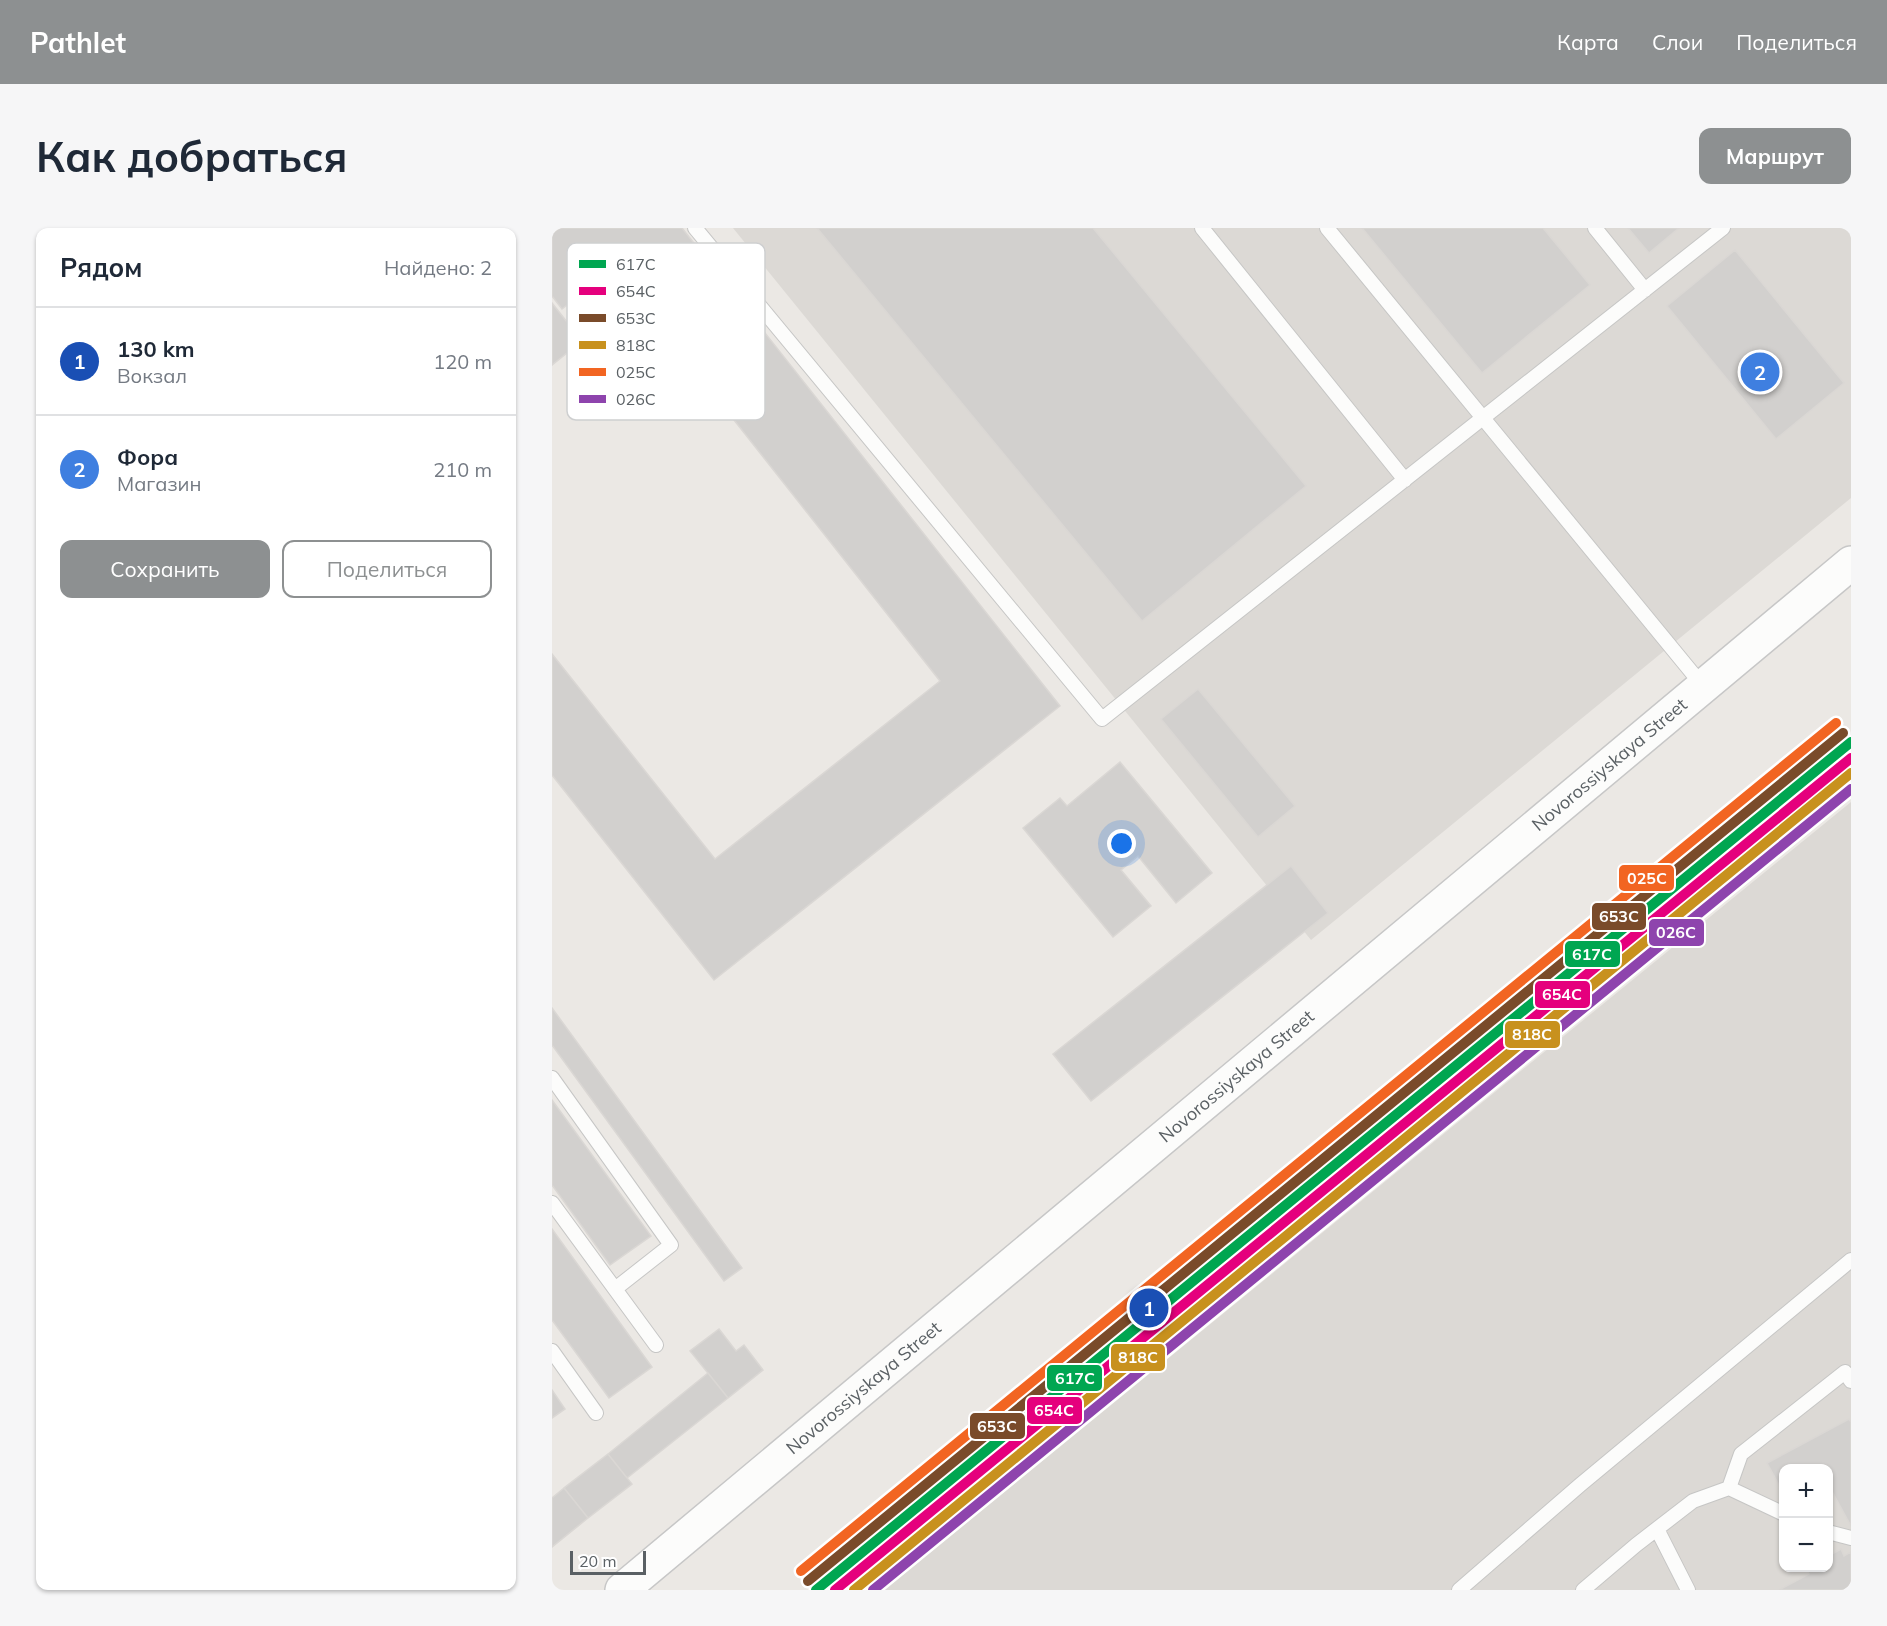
<!DOCTYPE html>
<html lang="ru">
<meta charset="utf-8">
<style>
:root{--surface:#fff;--page:#f6f6f7;--text:#1f2937;--muted:#747a83;--line:#e0e1e3;--accent:#8d9091}
body{margin:0;font-family:Mulish,sans-serif;background:var(--page);color:var(--text)}
.controls{position:absolute;right:18px;bottom:18px;display:grid;overflow:hidden;border-radius:12px;box-shadow:0 2px 4px #0004}
.controls button{width:54px;height:54px;display:grid;place-items:center;padding:0;border:0;border-bottom:2px solid var(--line);background:var(--surface);color:var(--text);font:30px sans-serif}
.scale{position:absolute;left:18px;bottom:15px;width:76px;box-sizing:border-box;padding-left:6px;border:3px solid #5a6064;border-top:0;font-size:16px;line-height:21px;white-space:nowrap;color:#5a6064;-webkit-text-stroke:4px #fff;paint-order:stroke}
.you{position:absolute;left:570px;top:616px;width:21px;height:21px;margin:-15px;border:4px solid #fff;border-radius:50%;background:#1a73e8;box-shadow:0 0 0 9px #1a73e833}
.badge{display:grid;place-items:center;width:39px;height:39px;border-radius:50%;background:var(--accent);color:#fff;font-size:20px;font-weight:700}
.pin{position:absolute;translate:-50% -50%;border:3px solid #fff;box-shadow:0 2px 6px #0006}
.list{margin:0;padding:0;list-style:none}
h2{display:flex;justify-content:space-between;align-items:center;height:78px;margin:0;padding:0 24px;font-size:26px}
h2 small{font-size:20px;font-weight:400;color:var(--muted)}
.list li{display:grid;grid-template-columns:39px 1fr auto;gap:18px;align-items:center;box-sizing:border-box;height:108px;padding:0 24px;border-top:2px solid var(--line)}
.list b{display:block;font-size:22px;white-space:nowrap}
.list p{margin:0;font-size:20px;white-space:nowrap;color:var(--muted)}
.list em{font-size:20px;font-style:normal;color:var(--muted)}
.actions{display:flex;gap:12px;padding:18px 24px}
.actions a{flex:1;padding:14px 0;border:2px solid var(--accent);border-radius:12px;text-align:center;font-size:21px;color:var(--accent)}
.actions .main{background:var(--accent);color:#fff}
.map{position:relative;flex:none;width:1299px;height:1362px;overflow:hidden;border-radius:12px}
header{display:flex;align-items:center;gap:36px;box-sizing:border-box;height:84px;padding:0 30px;background:var(--accent);color:#fff}
header strong{font-size:28px}
nav{display:flex;gap:33px;margin-inline-start:auto;font-size:21px}
.intro{display:flex;align-items:center;justify-content:space-between;box-sizing:border-box;height:144px;padding:0 36px}
h1{margin:0;font-size:42px}
.button{padding:15px 27px;border-radius:12px;background:var(--accent);color:#fff;font-size:21px;font-weight:700}
main{display:flex;gap:36px;padding:0 36px}
aside{flex:1;background:var(--surface);border-radius:12px;box-shadow:0 2px 4px #0004}
.map>svg:first-child{display:block}
</style>
<header>
<strong>Pathlet</strong>
<nav><a>Карта</a><a>Слои</a><a>Поделиться</a></nav>
</header>
<div class="intro"><h1>Как добраться</h1><a class="button">Маршрут</a></div>
<main>
<aside>
<h2>Рядом<small>Найдено: 2</small></h2>
<ul class="list">
<li><span class="badge" style="background:#1a4fb4">1</span><div><b>130 km</b><p>Вокзал</p></div><em>120 m</em></li>
<li><span class="badge" style="background:#3f7fe0">2</span><div><b>Фора</b><p>Магазин</p></div><em>210 m</em></li>
</ul>
<div class="actions"><a class="main">Сохранить</a><a>Поделиться</a></div>
</aside>
<div class="map">
<svg width="1299" height="1362" viewBox="0 0 1299 1362">
<rect width="100%" height="100%" fill="#ebe8e4"/>
<!-- industrial -->
<path fill="#dcd9d5" fill-rule="evenodd" d="M181 0H1299V270L759 712Z
M1299 574V1362H332ZM1232 1240H1276V1340H1232Z"/>
<!-- building -->
<path fill="#d2d0ce" stroke="#dad7d4" stroke-width="1.5" d="M7 0H130L508 478 162 752 0 547V426L163 631 388 453 62 40 10 81 0 68V6Z
M265 0H541L754 258 590 393Z
M810 0H991L1038 57 930 145Z
M1076 0H1127L1097 25Z
M1183 22 1292 155 1224 211 1115 78Z
M0 75 30 113 0 137Z
M646 461 743 578 706 609 609 491Z
M568 534 660 645 624 675 586 628 569 642 599 678 561 709 471 600 508 570 515 578Z
M739 638 776 685 539 873 501 826Z
M0 780 190 1040 172 1053 0 817Z
M0 872 99 1008 58 1037 0 957Z
M0 1001 100 1139 57 1170 0 1092Z
M167 1101 184 1123 192 1117 211 1142 176 1170 138 1123Z
M156 1145 176 1170 75 1250 56 1226Z
M0 1162 13 1181 0 1190Z
M1297 1191 1299 1194V1298L1276 1256V1240H1232V1266L1215 1235Z
M56 1226 80 1256 36 1290 12 1260Z
M12 1260 36 1290 0 1319V1270Z
M1289 1321 1292 1328 1299 1324V1362H1227L1257 1346 1254 1340H1276V1328Z"/>
<g fill="none" stroke-linecap="round" stroke-linejoin="round">
<!-- lane casing -->
<g stroke="#c6c6c5" stroke-width="16">
<path id="lane" d="M143 0 550 491 1171 0
M650 0 853 252
M775 0 1151 458
M1043 0 1093 62
M0 850 119 1017 63 1061
M0 975 104 1117
M0 1123 44 1185
M1177 1260 1189 1226 1293 1144 1299 1153
M1105 1301 1136 1362
M1276 1304 1299 1310
M907 1362 1028 1257 1299 1032
M1031 1362 1084 1317 1141 1273 1177 1260 1232 1286"/>
</g>
<!-- secondary casing -->
<g stroke="#c7c7c7" stroke-width="36">
<g id="secondary">
<path id="s1" d="M70 1362 1299 335"/>
</g>
</g>
<!-- lane -->
<use href="#lane" stroke="#fcfcfb" stroke-width="14"/>
<!-- secondary -->
<use href="#secondary" stroke="#fcfcfb" stroke-width="33"/>
<!-- rail-1 casing -->
<g stroke="#fff" stroke-width="15">
<path id="rail-1" d="M264 1362 1299 514"/>
</g>
<!-- rail-2 casing -->
<g stroke="#fff" stroke-width="15">
<path id="rail-2" d="M283 1362 1299 530"/>
</g>
<!-- rail-3 casing -->
<g stroke="#fff" stroke-width="15">
<path id="rail-3" d="M256 1353 1291 505"/>
</g>
<!-- rail-4 casing -->
<g stroke="#fff" stroke-width="15">
<path id="rail-4" d="M302 1362 1299 545"/>
</g>
<!-- rail-5 casing -->
<g stroke="#fff" stroke-width="15">
<path id="rail-5" d="M249 1343 1284 495"/>
</g>
<!-- rail-6 casing -->
<g stroke="#fff" stroke-width="15">
<path id="rail-6" d="M321 1362 1299 561"/>
</g>
<!-- rail-1 -->
<use href="#rail-1" stroke="#00a651" stroke-width="10"/>
<!-- rail-2 -->
<use href="#rail-2" stroke="#e5007d" stroke-width="10"/>
<!-- rail-3 -->
<use href="#rail-3" stroke="#7a4b2a" stroke-width="10"/>
<!-- rail-4 -->
<use href="#rail-4" stroke="#c8911e" stroke-width="10"/>
<!-- rail-5 -->
<use href="#rail-5" stroke="#f26522" stroke-width="10"/>
<!-- rail-6 -->
<use href="#rail-6" stroke="#8e44ad" stroke-width="10"/>
</g>
<g text-anchor="middle" stroke-width="4.5" stroke-linejoin="round" paint-order="stroke">
<!-- street labels -->
<g font-size="18" fill="#5a6064" stroke="#fff">
<text dy="6" stroke="none"><textPath href="#s1" startOffset="1287">Novorossiyskaya Street</textPath></text>
<text dy="6" stroke="none"><textPath href="#s1" startOffset="801">Novorossiyskaya Street</textPath></text>
<text dy="6" stroke="none"><textPath href="#s1" startOffset="315">Novorossiyskaya Street</textPath></text>
</g>
</g>
<!-- legend -->
<rect x="15" y="15" width="198" height="177" rx="9" fill="#fff" stroke="#cecfd0" stroke-width="1.5"/>
<rect x="27" y="32" width="27" height="8" fill="#00a651"/>
<rect x="27" y="59" width="27" height="8" fill="#e5007d"/>
<rect x="27" y="86" width="27" height="8" fill="#7a4b2a"/>
<rect x="27" y="113" width="27" height="8" fill="#c8911e"/>
<rect x="27" y="140" width="27" height="8" fill="#f26522"/>
<rect x="27" y="167" width="27" height="8" fill="#8e44ad"/>
<g font-size="16" fill="#5a6064">
<text x="64" y="42">617C</text>
<text x="64" y="69">654С</text>
<text x="64" y="96">653С</text>
<text x="64" y="123">818С</text>
<text x="64" y="150">025С</text>
<text x="64" y="177">026С</text>
</g>
<g stroke="#fff" stroke-width="2">
<rect x="1066" y="636" width="57" height="28" rx="6" fill="#f26522"/>
<rect x="1039" y="674" width="56" height="29" rx="6" fill="#7a4b2a"/>
<rect x="1096" y="690" width="57" height="29" rx="6" fill="#8e44ad"/>
<rect x="1012" y="712" width="57" height="28" rx="6" fill="#00a651"/>
<rect x="982" y="752" width="57" height="29" rx="6" fill="#e5007d"/>
<rect x="952" y="792" width="57" height="29" rx="6" fill="#c8911e"/>
<rect x="558" y="1115" width="56" height="29" rx="6" fill="#c8911e"/>
<rect x="494" y="1136" width="57" height="28" rx="6" fill="#00a651"/>
<rect x="474" y="1168" width="57" height="29" rx="6" fill="#e5007d"/>
<rect x="417" y="1184" width="57" height="28" rx="6" fill="#7a4b2a"/>
</g>
<g font-size="16" text-anchor="middle" font-weight="bold" fill="#fff">
<text x="1095" y="656">025С</text>
<text x="1067" y="694">653С</text>
<text x="1124" y="710">026С</text>
<text x="1040" y="732">617C</text>
<text x="1010" y="772">654С</text>
<text x="980" y="812">818С</text>
<text x="586" y="1135">818С</text>
<text x="523" y="1156">617C</text>
<text x="502" y="1188">654С</text>
<text x="445" y="1204">653С</text>
</g>
</svg>
<div class="controls">
<button>+</button>
<button>−</button>
</div>
<div class="scale">20 m</div>
<div class="you"></div>
<div class="pin badge" style="left:597px;top:1080px;background:#1a4fb4">1</div>
<div class="pin badge" style="left:1208px;top:144px;background:#3f7fe0">2</div>
</div>
</main>
